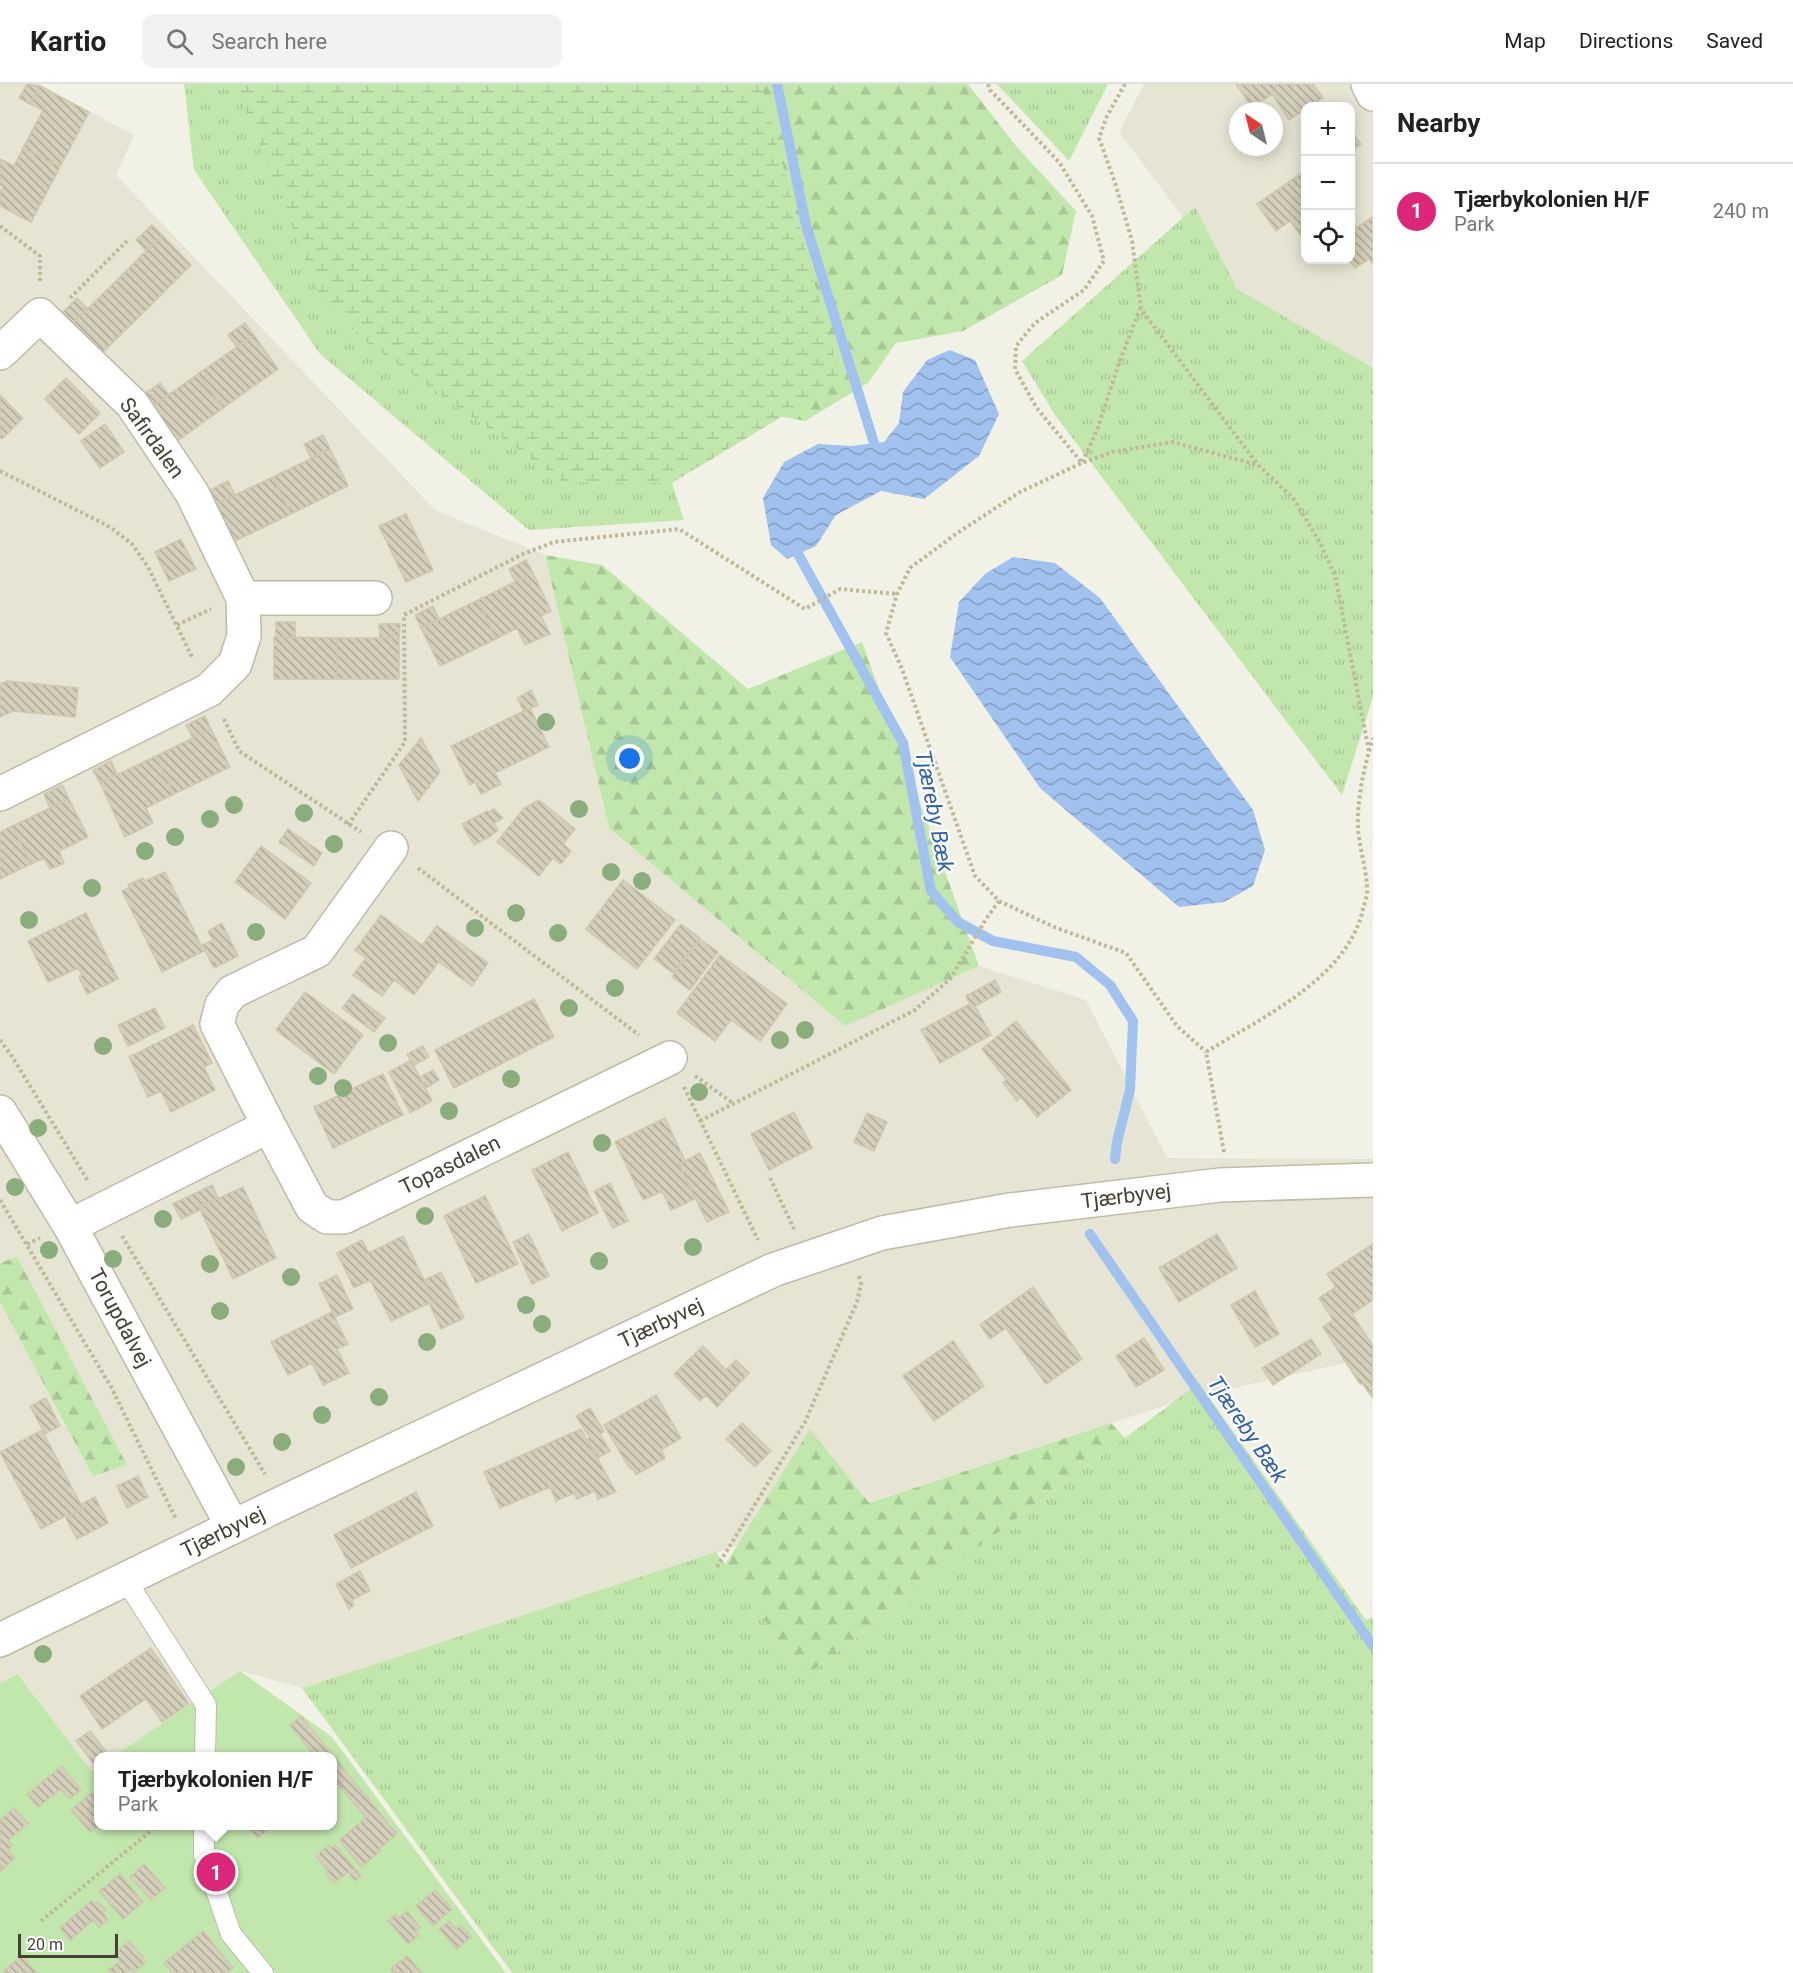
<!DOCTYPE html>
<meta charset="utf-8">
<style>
:root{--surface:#fff;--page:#f2f2f2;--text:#222;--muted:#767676;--line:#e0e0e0;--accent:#db2777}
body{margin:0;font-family:Roboto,sans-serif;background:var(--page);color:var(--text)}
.controls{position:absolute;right:18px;top:18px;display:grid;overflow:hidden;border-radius:12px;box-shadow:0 3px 15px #0003}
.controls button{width:54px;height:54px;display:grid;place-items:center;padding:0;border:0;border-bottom:2px solid var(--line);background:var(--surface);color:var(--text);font:30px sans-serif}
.compass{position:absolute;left:1229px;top:18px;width:54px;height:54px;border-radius:50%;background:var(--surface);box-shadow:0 3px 15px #0003;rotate:325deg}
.scale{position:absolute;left:18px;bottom:15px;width:100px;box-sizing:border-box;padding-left:6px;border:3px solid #454135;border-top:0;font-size:16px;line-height:21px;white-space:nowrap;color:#454135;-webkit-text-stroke:4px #fff;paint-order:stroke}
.you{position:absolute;left:630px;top:675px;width:21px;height:21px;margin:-15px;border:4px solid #fff;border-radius:50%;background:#1a73e8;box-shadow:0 0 0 9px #1a73e833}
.badge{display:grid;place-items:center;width:39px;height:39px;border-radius:50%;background:var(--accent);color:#fff;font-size:20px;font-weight:700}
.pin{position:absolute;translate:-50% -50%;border:3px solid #fff;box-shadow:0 2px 6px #0006}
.popup{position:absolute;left:94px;top:1668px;width:243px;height:78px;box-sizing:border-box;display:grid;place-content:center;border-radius:12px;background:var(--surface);filter:drop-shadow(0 2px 4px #0005);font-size:20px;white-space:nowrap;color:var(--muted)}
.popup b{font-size:22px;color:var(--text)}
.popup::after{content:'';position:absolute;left:50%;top:100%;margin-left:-12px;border:12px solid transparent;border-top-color:var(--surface)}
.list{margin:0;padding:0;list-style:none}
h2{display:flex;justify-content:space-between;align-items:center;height:78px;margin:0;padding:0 24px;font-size:26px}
h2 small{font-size:20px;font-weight:400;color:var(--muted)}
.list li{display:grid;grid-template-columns:39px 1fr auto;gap:18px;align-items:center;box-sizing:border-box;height:96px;padding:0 24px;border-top:2px solid var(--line)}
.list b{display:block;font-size:22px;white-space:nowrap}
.list p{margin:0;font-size:20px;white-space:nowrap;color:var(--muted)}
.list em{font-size:20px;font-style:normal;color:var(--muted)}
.icon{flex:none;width:33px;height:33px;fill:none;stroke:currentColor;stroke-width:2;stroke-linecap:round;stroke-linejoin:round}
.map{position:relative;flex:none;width:1373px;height:1889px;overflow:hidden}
header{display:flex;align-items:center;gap:36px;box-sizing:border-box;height:84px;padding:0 30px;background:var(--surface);border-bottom:2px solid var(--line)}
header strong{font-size:28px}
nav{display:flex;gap:33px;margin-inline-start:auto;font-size:21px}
.search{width:420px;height:54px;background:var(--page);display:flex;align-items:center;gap:15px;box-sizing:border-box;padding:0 21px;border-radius:12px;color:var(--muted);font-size:22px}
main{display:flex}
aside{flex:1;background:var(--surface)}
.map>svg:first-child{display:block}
</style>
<header>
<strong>Kartio</strong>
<div class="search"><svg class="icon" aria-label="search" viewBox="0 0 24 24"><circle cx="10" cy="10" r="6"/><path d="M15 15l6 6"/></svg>Search here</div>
<nav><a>Map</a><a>Directions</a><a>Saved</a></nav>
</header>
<main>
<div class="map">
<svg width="1373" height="1889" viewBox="0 0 1373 1889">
<defs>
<pattern id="grass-tufts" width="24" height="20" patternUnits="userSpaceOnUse" patternTransform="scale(1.5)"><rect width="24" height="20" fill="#c2e7ad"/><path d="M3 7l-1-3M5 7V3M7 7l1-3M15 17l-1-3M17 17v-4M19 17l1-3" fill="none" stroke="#a8c795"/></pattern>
<pattern id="forest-firs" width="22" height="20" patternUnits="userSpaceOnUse" patternTransform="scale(1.5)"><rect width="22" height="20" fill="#c2e7ad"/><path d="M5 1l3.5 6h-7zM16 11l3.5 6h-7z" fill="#a8c795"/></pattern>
<pattern id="wetland-marsh" width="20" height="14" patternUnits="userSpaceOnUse" patternTransform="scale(1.5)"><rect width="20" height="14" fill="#c2e7ad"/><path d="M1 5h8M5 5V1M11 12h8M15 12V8" fill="none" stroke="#a8c795"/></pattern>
<pattern id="water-waves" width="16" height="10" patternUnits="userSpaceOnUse" patternTransform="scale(1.5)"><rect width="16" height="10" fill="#a1c1ef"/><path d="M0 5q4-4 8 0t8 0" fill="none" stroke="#859ec2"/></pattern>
<pattern id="building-back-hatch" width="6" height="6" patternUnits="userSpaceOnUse" patternTransform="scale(1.5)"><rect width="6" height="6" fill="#d4cfba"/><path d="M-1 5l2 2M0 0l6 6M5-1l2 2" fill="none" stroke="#aeaa98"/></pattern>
</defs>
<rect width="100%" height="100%" fill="#f2f1e5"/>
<!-- residential -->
<path fill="#e6e4d3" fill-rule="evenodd" d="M0 0H38L134 51 116 91 435 426 545 471 609 744 845 942 979 882 1086 916 1167 1074 1373 1075V1273L1185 1315 302 1604 240 1587 114 1672H99V1683L91 1688 19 1590 0 1599Z
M1144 0H1373V305L1227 229 1180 129 1119 48ZM1306 22H1350V176H1306ZM1238 27H1274V63H1238Z"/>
<!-- grass -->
<path fill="url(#grass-tufts)" d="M184 0H744L672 399 684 436 529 446 320 270 194 86Z
M997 0H1108L1069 77Z
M1195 123 1237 205 1373 284V613L1342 711 1055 331 1022 277Z
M1199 1299 1366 1536 1373 1533V1889H512L302 1604 716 1468 805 1592Z"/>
<!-- forest -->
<path fill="url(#forest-firs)" d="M744 0H968L1016 62 1076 127 1062 191 963 247 896 259 868 299 805 337 751 327Z
M545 471 602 481 748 605 862 558 979 882 845 942 609 744Z
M17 1173 127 1381 93 1392 0 1218V1179Z
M1111 1339 1125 1354 805 1592 725 1481 810 1345 869 1419Z"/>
<!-- wetland -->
<path fill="url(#wetland-marsh)" d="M235 0H761L841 297 672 399 564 398 362 255 319 210Z"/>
<!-- garden -->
<path fill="#c2e7ad" d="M240 1587 332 1653 506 1889H0V1599L18 1590 91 1687 99 1683V1742H333V1672H114Z"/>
<!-- water -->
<path fill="url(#water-waves)" d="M950 266 975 276 999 330 979 372 924 415 881 407 836 431 816 462 787 475 771 461 763 414 784 378 818 360 852 362 884 358 899 339 903 308 927 276Z
M1013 473 1055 479 1100 514 1253 726 1265 766 1253 802 1224 818 1179 823 1040 704 950 573 959 518 985 490Z"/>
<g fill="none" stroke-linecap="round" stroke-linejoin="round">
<!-- stream -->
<path stroke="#a1c1ef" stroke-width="10" d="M777 0 806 141 874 359
M798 470 903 659 931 807 958 838 993 857 1076 873 1110 901 1133 937 1130 1006 1117 1058 1115 1075
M1090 1150 1373 1562"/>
</g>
<!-- building -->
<path fill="url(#building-back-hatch)" stroke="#cfc8ae" stroke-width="1.5" d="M27 0 40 2 30 20 19 14Z
M1236 0H1313L1323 14 1309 22H1306V25L1289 36 1272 10 1252 23Z
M40 2 89 28 60 83 23 64 43 26 30 20Z
M1350 45 1361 60 1350 67Z
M23 64 60 83 31 138 0 122V109L3 102 0 101V75L14 82Z
M1306 86V158L1290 137 1276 147 1257 120Z
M1373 133V180L1369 175 1355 184 1349 176H1350V148Z
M152 141 162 151 146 166 136 156Z
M162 151 191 181 147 225 117 196Z
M117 196 147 225 102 269 72 240Z
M77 214 87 224 72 240 62 229Z
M245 239 254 251 237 263 228 251Z
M254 251 278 285 223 324 198 290Z
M198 290 223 324 176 358 151 323Z
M66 294 100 329 79 350 45 315Z
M160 299 169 311 151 323 143 311Z
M0 311 23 334 2 355 0 353Z
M105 340 124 368 100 384 81 357Z
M323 351 330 365 311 374 304 360Z
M330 365 348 402 291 430 273 393Z
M273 393 291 430 235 457 216 420Z
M228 397 235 411 216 420 210 406Z
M406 430 433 486 406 498 379 442Z
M181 455 196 485 169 497 155 468Z
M526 476 533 489 515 498 509 485Z
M533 489 551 527 541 532 550 550 525 561 517 544 496 555 478 516Z
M478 516 496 555 440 582 421 544Z
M433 522 439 535 421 544 415 531Z
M276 538H295V554L276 553Z
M379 540H400L399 554H380Z
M274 553 337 554V595H274Z
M337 554H399V595H337Z
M7 597 78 604 75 633 13 627 0 633V600Z
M531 606 538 621 524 627 517 614Z
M530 624 549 663 495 689 501 700 481 710 475 698 470 701 451 662Z
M205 632 211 645 193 654 186 641Z
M211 645 230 683 174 710 156 672Z
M421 654 440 688 418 717 399 681Z
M156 672 174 710 146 724 153 739 125 753 100 699Z
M111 677 117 690 100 699 93 686Z
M62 701 69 715 50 724 44 710Z
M69 715 88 753 59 767 64 779 50 785 44 774 31 780 12 742Z
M539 716 575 745 563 760 571 767 561 780 553 774 539 792 497 758 524 724Z
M494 725 503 734 494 739 498 746 491 752 474 761 462 740 487 727 489 728Z
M12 742 31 780 0 795V748Z
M288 745 322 769 314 782 279 758Z
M261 762 311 799 285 835 235 798Z
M165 788 204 867 162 888 122 807 129 804 128 801 143 794 145 797Z
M623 796 675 836 637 885 586 845Z
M86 829 118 895 87 910 79 893 82 891 78 884 48 898 28 857Z
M381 831 441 875 414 911 394 896 382 912 353 891 366 874 355 866Z
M222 839 238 872 214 884 202 861 213 856 208 847Z
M681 840 700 854 673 889 654 875Z
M437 842 488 879 472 902 439 878 441 875 422 861Z
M700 855 718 868 690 906 672 893Z
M720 871 787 920 760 957 731 936 715 957 677 929Z
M995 896 1001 908 975 922 991 951 940 979 921 946 970 920 966 912Z
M305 908 363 951 334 990 276 946Z
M353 910 385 934 374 948 342 924Z
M534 915 554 953 454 1004 435 966Z
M155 924 165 944 128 962 118 941Z
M1016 937 1071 1006 1037 1033 1021 1013 1017 1017 1003 999 1006 995 982 965Z
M193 941 212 979 204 983 215 1006 171 1028 161 1007 148 1013 129 973Z
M423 962 429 973 414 981 407 970Z
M411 976 432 1017 410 1029 389 988Z
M433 986 439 996 426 1004 420 993Z
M383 990 403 1031 333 1064 314 1023Z
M794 1028 812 1064 769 1086 751 1050Z
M867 1029 887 1038 874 1067 854 1058Z
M665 1034 685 1077 679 1080 695 1115 671 1126 662 1107 643 1116 615 1058Z
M568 1068 598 1129 562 1147 532 1086Z
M700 1069 729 1128 707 1138 679 1080Z
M610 1099 628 1137 613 1144 594 1107Z
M212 1101 218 1114 199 1123 200 1126 181 1135 173 1120Z
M243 1103 276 1174 233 1195 199 1123Z
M485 1112 518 1180 476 1199 444 1132Z
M529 1150 549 1192 532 1200 513 1158Z
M1217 1150 1237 1184 1179 1218 1159 1184Z
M403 1152 434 1217 391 1237 370 1196 354 1204 337 1169 362 1156 369 1169Z
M1373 1160V1216L1352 1230 1373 1262 1372 1313 1362 1299 1360 1300 1323 1243 1333 1236 1319 1214 1336 1203 1327 1190Z
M441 1188 464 1234 441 1245 429 1219 434 1217 424 1196Z
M337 1191 353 1225 335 1233 319 1200Z
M1033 1203 1082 1275 1046 1300 1006 1244 990 1255 980 1241Z
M1255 1207 1279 1250 1255 1263 1231 1221Z
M332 1228 348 1260 337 1265 349 1289 323 1301 312 1279 288 1291 271 1258Z
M1144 1254 1164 1286 1136 1303 1116 1272Z
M1311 1255 1321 1270 1273 1301 1262 1284Z
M953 1257 984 1302 934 1337 903 1292Z
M703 1262 726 1286 736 1276 749 1289 717 1323 706 1311 700 1317 674 1290Z
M656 1311 681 1354 661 1366 665 1374 636 1391 632 1384 630 1385 604 1341Z
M46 1314 60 1342 45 1350 30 1322Z
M590 1324 604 1347 600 1350 610 1367 598 1374 587 1355 590 1354 576 1332Z
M742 1339 771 1367 755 1383 726 1355Z
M581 1345 616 1408 598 1415 595 1407 577 1415 574 1409 556 1417 550 1403 500 1424 484 1388Z
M42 1346 83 1425 66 1434 65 1432 41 1445 0 1368Z
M138 1392 148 1413 127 1424 117 1402Z
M416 1408 433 1442 351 1484 334 1451Z
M95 1413 108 1439 77 1455 66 1434 83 1425 81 1420Z
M360 1487 370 1507 352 1516 354 1521 349 1525 336 1500Z
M151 1564 189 1620 162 1638 146 1615 102 1645 80 1612Z
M301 1632 397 1750 379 1765 381 1767 361 1783 339 1756 366 1734 333 1694V1672H315L290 1641Z
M90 1647 108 1670 105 1672H99V1677L94 1680 76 1657Z
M62 1682 81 1706 69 1715 61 1705 38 1723 27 1710Z
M91 1709 99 1718V1741L90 1748 71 1726Z
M14 1724 28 1739 8 1757 12 1762 8 1766 15 1774 0 1788V1736Z
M248 1742H273L258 1754Z
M329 1761 331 1764 335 1761 361 1792 355 1797 348 1788 334 1799 326 1790 328 1787 316 1772Z
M144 1780 165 1804 151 1816 130 1793Z
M120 1790 143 1818 123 1835 99 1807Z
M435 1806 452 1825 433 1842 416 1822Z
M91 1817 95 1821 98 1818 106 1826 103 1829 108 1836 99 1843 93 1836 70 1857 60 1844Z
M407 1827 420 1843 415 1847 419 1851 408 1860 388 1837 395 1830 399 1834Z
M449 1837 456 1845 461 1841 471 1853 457 1865 439 1845Z
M203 1847 233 1884 227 1889H173L164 1879Z
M129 1857 143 1873 142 1874 146 1878 133 1889 131 1885 126 1889H110L108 1886 120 1877 114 1870Z
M22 1871 37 1889H2Z
M407 1872 422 1889H394L391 1885Z"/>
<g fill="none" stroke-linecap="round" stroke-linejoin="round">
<!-- service casing -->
<g stroke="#bebaa8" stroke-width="22">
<path id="service" d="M125 1495 206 1621 205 1672
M204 1742V1771L231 1850 263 1889"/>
</g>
<!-- minor casing -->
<g stroke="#bebaa8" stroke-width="36">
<path id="minor" d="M1368 0 1373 10
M0 269 40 231 132 320 192 409 243 514 244 552 235 580 209 606 0 710
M243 514H375
M269 1042 217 940 222 921 232 908 317 867 391 764
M70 1142 269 1042 312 1123 327 1133H344L670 974"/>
</g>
<!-- tertiary casing -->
<g stroke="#bebaa8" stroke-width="36">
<path id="tertiary" d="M0 1028 70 1142 233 1443
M0 1556 282 1419 773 1186 882 1149 1010 1126 1220 1101 1373 1096"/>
</g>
<!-- path -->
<path stroke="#bfb999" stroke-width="4" stroke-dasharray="3 3" stroke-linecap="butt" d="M988 0 990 6 1059 78 1092 132 1104 177 1084 206 1035 239 1016 262 1015 285 1036 323 1082 379 1097 346 1119 279 1140 225
M1125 0 1107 32 1099 54 1115 99 1132 157 1141 225 1258 381 1293 414 1318 455 1335 491 1369 668
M0 142 40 172V199
M70 214 127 157
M0 387 110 443 132 460 148 483 193 575
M177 541 211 525
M224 635 239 667 361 748
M348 741 405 658 404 531 523 470 554 458 679 445 805 525 840 505 897 510
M418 784 639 951
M999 817 1054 843 1126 869 1177 942 1206 968
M0 956 13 974 88 1097
M695 992 734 1020
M684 1003 758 1156
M700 1037 915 926 950 895 986 835 999 817 975 792 902 585 886 549 897 510 910 484 956 450 1020 408 1082 379 1112 368 1172 358 1258 381
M1224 1068 1206 968C1261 934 1348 894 1363 825 1365 818 1368 810 1367 802 1366 783 1359 763 1358 744 1357 713 1364 684 1373 654
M770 1094 794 1145
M0 1116 111 1303 176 1435
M122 1152 265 1390
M27 1160 40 1154
M717 1483 805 1338 857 1218 861 1200 859 1192
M41 1837 157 1742"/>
<!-- service -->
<use href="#service" stroke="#fff" stroke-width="20"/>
<!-- minor -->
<use href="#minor" stroke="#fff" stroke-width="33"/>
<!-- tertiary -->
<use href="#tertiary" stroke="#fff" stroke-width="33"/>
</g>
<!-- trees -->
<g fill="#8bad7d">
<circle cx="546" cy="638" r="9"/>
<circle cx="234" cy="721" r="9"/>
<circle cx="579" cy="725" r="9"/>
<circle cx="304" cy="729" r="9"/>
<circle cx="210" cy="735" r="9"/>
<circle cx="175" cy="753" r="9"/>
<circle cx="334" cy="760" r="9"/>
<circle cx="145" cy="767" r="9"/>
<circle cx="611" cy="788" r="9"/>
<circle cx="642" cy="797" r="9"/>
<circle cx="92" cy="804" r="9"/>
<circle cx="516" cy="829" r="9"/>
<circle cx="29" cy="836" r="9"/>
<circle cx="475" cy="844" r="9"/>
<circle cx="256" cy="848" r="9"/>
<circle cx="558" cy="849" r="9"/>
<circle cx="615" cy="904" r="9"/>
<circle cx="569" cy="924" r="9"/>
<circle cx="805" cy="946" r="9"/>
<circle cx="780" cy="956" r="9"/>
<circle cx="388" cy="959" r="9"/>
<circle cx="103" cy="962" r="9"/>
<circle cx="318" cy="992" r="9"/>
<circle cx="511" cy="995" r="9"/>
<circle cx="343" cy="1004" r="9"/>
<circle cx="699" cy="1008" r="9"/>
<circle cx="449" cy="1027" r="9"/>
<circle cx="38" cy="1044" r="9"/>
<circle cx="602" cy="1059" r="9"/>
<circle cx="15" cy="1103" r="9"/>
<circle cx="425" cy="1132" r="9"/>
<circle cx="163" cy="1135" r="9"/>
<circle cx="693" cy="1163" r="9"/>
<circle cx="49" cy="1166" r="9"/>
<circle cx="113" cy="1175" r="9"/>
<circle cx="599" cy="1177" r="9"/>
<circle cx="210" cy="1180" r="9"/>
<circle cx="291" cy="1193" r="9"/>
<circle cx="526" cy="1221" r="9"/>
<circle cx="220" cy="1227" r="9"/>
<circle cx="542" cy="1240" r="9"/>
<circle cx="427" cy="1258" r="9"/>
<circle cx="379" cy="1313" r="9"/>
<circle cx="322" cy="1331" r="9"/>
<circle cx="282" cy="1358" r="9"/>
<circle cx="236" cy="1383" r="9"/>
<circle cx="43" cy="1570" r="9"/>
</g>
<g text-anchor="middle" stroke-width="4.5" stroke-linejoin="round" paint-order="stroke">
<!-- street labels -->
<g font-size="21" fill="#454135" stroke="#fff">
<text transform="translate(152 354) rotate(54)" y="7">Safirdalen</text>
<text transform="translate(450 1081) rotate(-26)" y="7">Topasdalen</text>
<text transform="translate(1126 1112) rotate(-7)" y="7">Tjærbyvej</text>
<text transform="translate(120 1234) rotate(62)" y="7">Torupdalvej</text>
<text transform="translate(661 1239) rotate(-25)" y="7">Tjærbyvej</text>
<text transform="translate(223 1448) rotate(-26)" y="7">Tjærbyvej</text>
</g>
<!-- water labels -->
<g font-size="22" font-style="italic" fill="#2f61b0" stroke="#fff">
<text transform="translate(935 727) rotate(79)" y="8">Tjæreby Bæk</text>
<text transform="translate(1248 1345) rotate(56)" y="8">Tjæreby Bæk</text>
</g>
</g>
</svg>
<div class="controls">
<button>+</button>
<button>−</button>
<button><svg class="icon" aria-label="locate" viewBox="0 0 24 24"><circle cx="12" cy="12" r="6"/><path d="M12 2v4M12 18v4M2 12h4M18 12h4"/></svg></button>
</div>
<svg class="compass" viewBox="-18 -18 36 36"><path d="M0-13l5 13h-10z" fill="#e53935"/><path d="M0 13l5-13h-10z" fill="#767676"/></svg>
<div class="scale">20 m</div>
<div class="you"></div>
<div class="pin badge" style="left:216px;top:1788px">1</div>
<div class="popup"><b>Tjærbykolonien H/F</b>Park</div>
</div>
<aside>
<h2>Nearby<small></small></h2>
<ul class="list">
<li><span class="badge">1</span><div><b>Tjærbykolonien H/F</b><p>Park</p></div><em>240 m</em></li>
</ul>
</aside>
</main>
